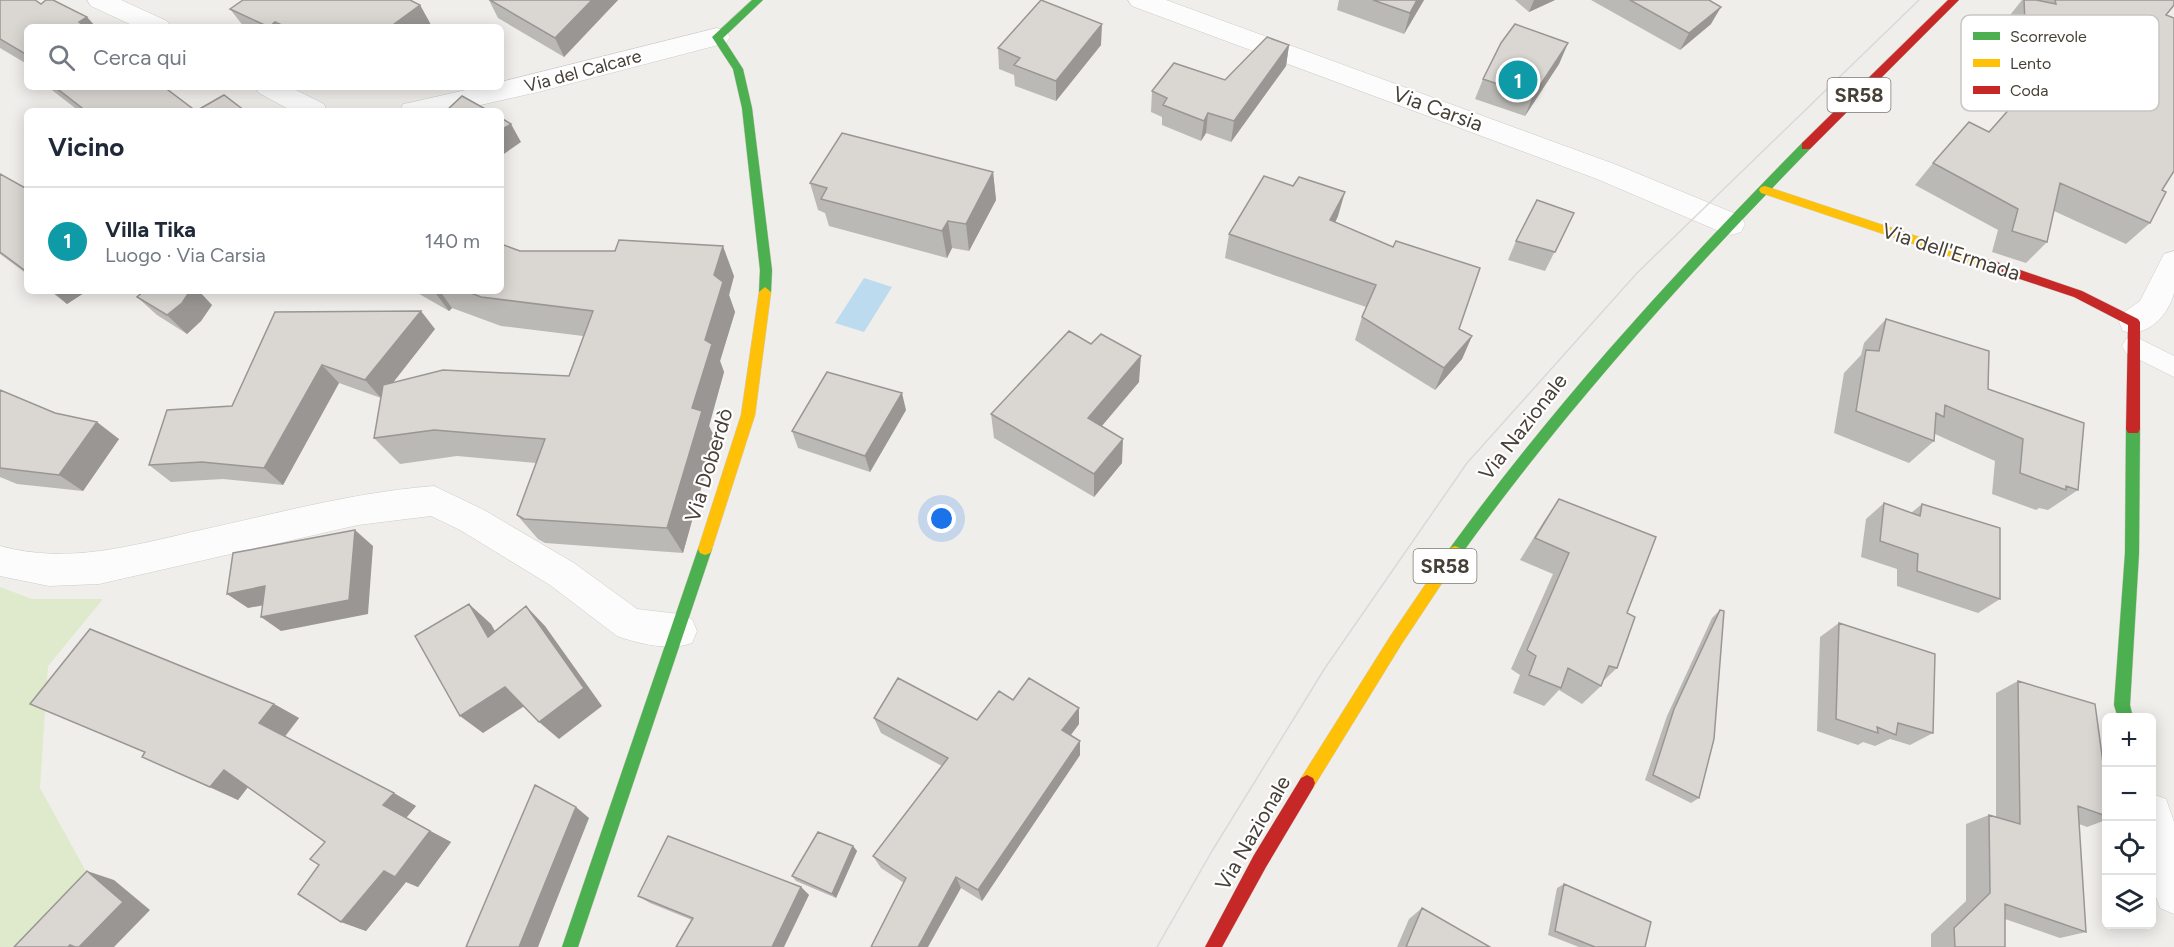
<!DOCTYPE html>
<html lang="it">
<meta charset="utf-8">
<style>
:root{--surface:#fff;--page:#f2f2f3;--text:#1f2937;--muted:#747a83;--line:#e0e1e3;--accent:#827d75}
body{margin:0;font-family:Figtree,sans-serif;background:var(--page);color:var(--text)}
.controls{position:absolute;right:18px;bottom:18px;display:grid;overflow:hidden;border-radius:9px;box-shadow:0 3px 15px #0003}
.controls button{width:54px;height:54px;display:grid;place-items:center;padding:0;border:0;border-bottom:2px solid var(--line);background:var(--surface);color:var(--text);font:30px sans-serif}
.you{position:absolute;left:942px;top:519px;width:21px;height:21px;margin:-15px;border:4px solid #fff;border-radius:50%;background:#1a73e8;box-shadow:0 0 0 9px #1a73e833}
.badge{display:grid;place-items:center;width:39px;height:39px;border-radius:50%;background:var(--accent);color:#fff;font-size:20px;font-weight:700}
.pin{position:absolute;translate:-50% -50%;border:3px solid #fff;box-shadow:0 2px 6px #0006}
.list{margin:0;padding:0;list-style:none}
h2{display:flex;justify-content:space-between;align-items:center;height:78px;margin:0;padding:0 24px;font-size:26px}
h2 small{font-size:20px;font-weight:400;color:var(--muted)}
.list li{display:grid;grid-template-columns:39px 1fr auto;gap:18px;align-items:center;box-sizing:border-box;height:108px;padding:0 24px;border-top:2px solid var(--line)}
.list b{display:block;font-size:22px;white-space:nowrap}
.list p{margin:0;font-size:20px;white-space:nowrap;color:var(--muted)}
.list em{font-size:20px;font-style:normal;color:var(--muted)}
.icon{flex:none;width:33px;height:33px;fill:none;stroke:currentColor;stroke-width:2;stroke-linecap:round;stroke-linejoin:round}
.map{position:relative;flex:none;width:2174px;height:947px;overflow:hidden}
.search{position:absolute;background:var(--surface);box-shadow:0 3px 15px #0003;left:24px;top:24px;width:480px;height:66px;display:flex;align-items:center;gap:15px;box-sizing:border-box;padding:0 21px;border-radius:9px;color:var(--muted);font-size:22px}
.panel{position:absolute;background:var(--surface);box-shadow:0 3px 15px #0003;left:24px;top:108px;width:480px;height:186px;border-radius:9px}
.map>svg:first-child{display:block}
</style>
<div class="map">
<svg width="2174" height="947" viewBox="0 0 2174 947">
<rect width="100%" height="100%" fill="#f0eeeb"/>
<!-- green -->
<path fill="#deeacb" d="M0 587 32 599H103L48 666 40 788 88 875 20 947H0Z"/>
<!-- water -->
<path fill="#bcdbee" d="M864 278 892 287 864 332 835 323Z"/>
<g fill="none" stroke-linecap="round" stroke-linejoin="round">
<!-- lane casing -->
<g stroke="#ceccc8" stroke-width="1">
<path id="lane" d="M2134 336 2174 356V377L2126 353 2122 346 2126 339Z"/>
</g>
<!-- street casing -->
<g stroke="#ceccc8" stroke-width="1">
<path id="street" d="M87 0H121L167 21 171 27H136L91 6Z
M1128 0H1166L1617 165 1741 216 1745 224 1741 232 1731 235 1721 232 1597 179 1132 6Z
M717 28 726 31 730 37 726 43 538 92 454 111H400L403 104 413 102 479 87H501V82Z
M255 87H290L324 104 327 111H292L259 93Z
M2174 251C2174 264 2174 281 2174 293 2168 316 2147 338 2123 331L2119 322 2123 313 2140 301 2164 254Z
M434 486 484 510 574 563 637 609 679 614 692 619 697 631 692 643C670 651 639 644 617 636L550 585 460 530 431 516 358 525 99 584 49 586 0 576V546C69 565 134 545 201 530 279 513 355 492 434 486Z
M2152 794 2166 799 2174 822V914L2160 908 2152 885Z"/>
</g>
<!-- fast casing -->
<g stroke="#d0cbc2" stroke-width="1">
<path id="fast" d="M752 0H763L723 38 743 69 752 108 772 270 771 292 765 297 759 292 760 270 742 108 733 69 712 37Z
M1806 142 1810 143V149C1684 278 1565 410 1460 556L1455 558 1450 556 1448 552 1450 548C1556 402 1676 271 1802 143Z
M2133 423 2138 425 2140 429 2139 553 2130 705 2133 718H2118L2114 705 2125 553 2126 429 2128 425Z
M705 543 710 545 712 549 578 947H562L698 549 700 545Z"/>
</g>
<!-- slow casing -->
<g stroke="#d0cbc2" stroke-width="1">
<path id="slow" d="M1765 186 1998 263 2000 266 1994 271 1761 193 1759 190 1761 187Z
M765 287 771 292 755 415 712 549 710 553 705 555 700 553 698 549 741 415 759 292Z
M1455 546 1460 548 1462 552 1460 556 1401 645 1313 788 1307 791 1301 788 1299 783 1301 778 1391 635 1450 548Z"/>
</g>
<!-- jam casing -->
<g stroke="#d0cbc2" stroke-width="1">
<path id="jam" d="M1948 0H1959L1810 149H1802V143Z
M1994 261 2082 291 2138 319 2140 322V429L2138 433H2128L2126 429 2128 325 2074 297 1990 269 1988 266Z
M1307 775 1313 778 1315 783 1313 788 1266 867 1222 947H1205L1254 855 1301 778Z"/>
</g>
<!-- lane -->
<use href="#lane" fill="#fdfcfc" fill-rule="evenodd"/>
<!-- street -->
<use href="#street" fill="#fdfcfc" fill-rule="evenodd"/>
<!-- fast -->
<use href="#fast" fill="#4caf50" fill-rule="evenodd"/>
<!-- slow -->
<use href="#slow" fill="#ffc107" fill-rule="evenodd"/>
<!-- jam -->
<use href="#jam" fill="#c62828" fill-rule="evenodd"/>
<!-- tram -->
<path stroke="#d9d9d8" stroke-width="1.5" d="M1157 947 1212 851 1325 668 1467 463 1637 273 1919 0"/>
</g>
<!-- wall -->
<path fill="#bbb9b5" d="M0 0 27 27V64L0 48Z
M489 0H618L564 57 498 18Z
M1339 0H1424L1404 34 1337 10Z
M1515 0H1555L1529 12Z
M1591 0H1709L1711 24 1680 50Z
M2022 0H2174L2166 15 2162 190 2150 223 2126 244 2054 211 2047 242 2026 263 1992 252 1998 230 1915 185 1933 163 1989 132 2009 110 2006 20Z
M420 5 431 25 428 27H244L230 9Z
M1568 43 1559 64 1525 116 1475 99 1483 79Z
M1101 45 1056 101 1015 86 1014 75 999 69 998 48Z
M1289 45 1286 66 1231 142 1206 133 1201 141 1162 125V117L1151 112 1152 91 1225 80Z
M48 87H164L196 111H245H79Z
M993 172 996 200 969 251 952 248 947 258 829 226 825 213 818 210 810 183Z
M0 174 27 189V274L0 254Z
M1574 213 1545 271 1508 260 1516 241Z
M1338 216 1335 223 1459 329 1472 336 1462 359 1435 390 1355 340 1362 317 1366 307 1225 258 1229 234Z
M520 251 734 276 729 295 735 312 720 361 724 372 709 426 715 438 683 553 545 543 538 539 517 515 536 463 457 456 400 464 374 438 381 398 339 383 283 485 223 479 171 482 149 465 232 406 275 312 435 329 393 382 569 376 583 336 501 326 452 308 449 311 414 291H501Z
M50 291H87L67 304Z
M137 297 212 305 201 321 187 334 157 315Z
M1886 319 1988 389 2078 490 2048 510 2039 508 2036 510 1992 494 1995 461 1935 434 1934 441 1909 463 1834 433 1844 373 1861 355 1864 343Z
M1139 382 1102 426 1122 463 1094 497 994 438 991 414Z
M0 390 119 439 83 491 17 484 0 477Z
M906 410 870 472 798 448 792 431Z
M1559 499 1627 613 1617 668 1602 682 1601 686 1582 704 1559 690 1544 706 1513 693 1520 675 1511 669 1553 574 1520 560 1544 521Z
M1884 503 1911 513 1922 504 2000 599 1978 613 1897 586V569L1861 557 1866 519Z
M1720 610 1699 798 1691 803 1645 780 1667 716 1712 618Z
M1839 623 1933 733 1910 745 1890 739 1875 746 1863 742 1858 745 1817 731 1820 637Z
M2018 681 2104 770 2106 771V820L2087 827 2079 824 2086 932 2060 938 2005 919V947H1931V934L1966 901V824L1989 815 1996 817V693Z
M1013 700 1079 724 1071 735 1080 741V755L982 901 961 888 904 883 881 868 873 856 942 766 881 733 874 718 977 720Z
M30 704H274L299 718 285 737 416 806 406 818 451 842 418 887 406 882 366 931 341 922 319 865 325 842 248 787 238 800 142 757 145 753Z
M853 846 857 851 836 898 796 881 792 876Z
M1564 884 1645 947H1579L1548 935 1557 888Z
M801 887 809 895 692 920 650 903 638 896Z
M1422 908 1490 947H1397L1409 919Z"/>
<!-- shaded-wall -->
<path fill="#999694" d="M592 0H618L564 57 555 38Z
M1417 0H1424L1404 34 1410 13Z
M1534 0H1555L1529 12Z
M420 5 431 25 428 27H390Z
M1721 7 1711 24 1680 50 1689 33Z
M87 17 96 27H83L79 22Z
M275 22 279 27H269Z
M1102 24 1101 45 1056 101V81Z
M1568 43 1559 64 1525 116 1533 96Z
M1289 45 1286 66 1231 142 1234 121Z
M1208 113 1206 133 1201 141 1204 121Z
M511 124 521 142 501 156V130Z
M993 172 996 200 969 251 966 224Z
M1345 192 1338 216 1324 245 1330 220Z
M948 221 952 248 947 258 942 231Z
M723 246 734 276 729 295 735 312 720 361 724 372 709 426 715 438 683 553 667 528 692 408 705 340 714 275Z
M52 291H87L67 304Z
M190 291H199L212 305 201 321 187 334 167 315Z
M434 291H440L452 308 449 311Z
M421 311 435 329 381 398 365 380Z
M1472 336 1462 359 1435 390 1444 368Z
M1141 356 1139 382 1088 442V418Z
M322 365 339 383 283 485 264 468Z
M902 393 906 410 870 472 865 456Z
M97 422 119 439 83 491 59 475Z
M1123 439 1122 463 1094 497V474Z
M355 530 373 546 368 614 281 631 261 617Z
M265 586 286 601 248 608 227 594Z
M469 604 491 624 509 656 488 637Z
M526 606 545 626 602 706 559 739 539 722Z
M505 687 526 705 483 733 460 716Z
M274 704 299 718 284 737 259 723Z
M1079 708V724L1063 745 1062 730Z
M1080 741V755L982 901 978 890Z
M224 770 251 783 238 800 210 787Z
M394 793 416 806 406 818 451 842 418 887 406 882 366 931 341 922 383 805Z
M576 807 589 818 538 947H519Z
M853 846 857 851 836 898 832 894Z
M87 871 114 880 150 910 114 947H68L70 945Z
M956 877 961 888 928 947H918Z
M801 887 809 895 784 947H772Z"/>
<!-- building -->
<path fill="#dad7d3" stroke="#999694" stroke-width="1.5" d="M0 0H35L41 4 46 0H53L87 17 79 22 85 27H27V55L0 39Z
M243 0H410L420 5 390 27H286L275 22 269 27 230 9Z
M490 0H592L555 38Z
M1041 0 1102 24 1056 81 1014 65 1020 58 998 48Z
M1373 0H1417L1410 13Z
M1630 0H1709L1721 7 1689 33Z
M2024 0H2036L2056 4 2055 0H2174V5L2166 15 2174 18V171L2162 190 2166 192 2150 223 2060 183 2047 242 2012 231 2018 209 1933 163 1969 122 1989 132 2028 88Z
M1515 24 1568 43 1533 96 1483 79 1501 43Z
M1267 37 1289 45 1234 121 1208 113 1204 121 1163 105 1167 98 1152 91 1174 63 1225 80Z
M55 87H164L196 111 224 95 245 111H86Z
M462 96 489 111H446Z
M501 118 511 124 501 130Z
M842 133 993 172 966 224 948 221 942 231 821 199 827 188 810 183Z
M0 174 27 189V272L0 252Z
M1264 176 1293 186 1299 177 1345 192 1330 220 1393 247 1396 241 1480 268 1459 329 1472 336 1444 368 1362 317 1376 285 1229 234Z
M1537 200 1574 213 1555 252 1516 241Z
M619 240 723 246 714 275 723 282 705 340 712 344 692 408 702 411 667 528 524 519 517 515 545 439 434 430 374 438 383 385 443 370 569 376 593 311 481 297 466 291H501V244L520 251H615Z
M144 291H190L182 303 167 315 137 297Z
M421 311 365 380 322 365 264 468 202 462 149 465 167 410 232 406 275 312Z
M1886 319 1989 351 1988 389 2084 423 2078 490 2066 486V490L2020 473 2023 439 1945 405 1944 417 1936 413 1934 441 1856 411 1866 350 1879 351Z
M1069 331 1091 344 1101 334 1141 356 1088 418 1123 439 1094 474 991 414Z
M827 372 902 393 865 456 792 431Z
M0 390 55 413 97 422 59 475 0 468Z
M1559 499 1656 537 1627 613 1635 617 1617 668 1609 666 1601 686 1568 668 1561 688 1529 675 1536 656 1527 650 1569 553 1535 538Z
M1884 503 1920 516 1922 504 2000 528V599L1917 571 1918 554 1880 541Z
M355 530 349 600 261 617 265 586 227 594 233 553Z
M469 604 488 637 526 606 584 688 539 722 505 687 460 716 415 636Z
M1720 610 1724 611 1714 739 1699 798 1653 775 1674 709Z
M1839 623 1935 654 1933 733 1898 723 1896 735 1877 727 1878 733 1836 719Z
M90 629 274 704 259 723 394 793 383 805 430 831 395 877 384 871 341 922 298 894 319 865 310 859 325 842 224 770 210 787 142 757 145 752 30 704Z
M898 678 977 720 999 691 1013 700 1029 678 1079 708 1062 730 1080 741 978 890 956 877 918 947H871L906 878 873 856 948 758 874 718Z
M2018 681 2095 704 2104 770 2106 771V816L2078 806 2086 932 2005 904V947H1955L1954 928 1990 893 1989 815 2020 824Z
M535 785 576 807 519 947H466Z
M818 832 853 846 832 894 792 876Z
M668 836 801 887 772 947H676L693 918 638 896Z
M87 871 123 902 79 947H75L70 945 68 947H14Z
M1564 884 1651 922 1645 947H1595L1555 931Z
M1422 908 1490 947H1406Z"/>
<g text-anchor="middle" stroke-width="4.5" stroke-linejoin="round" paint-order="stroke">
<!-- far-street labels -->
<g font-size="18" fill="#474036" stroke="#fff">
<text transform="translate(583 71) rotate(-15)" y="6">Via del Calcare</text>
</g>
<!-- shield labels -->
<g fill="#fff" stroke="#7e7972" stroke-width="1.5">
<rect x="1827.5" y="78" width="63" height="34" rx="4.5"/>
<rect x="1413.5" y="549" width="63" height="34" rx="4.5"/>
</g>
<g font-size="20" font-weight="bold" fill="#474036">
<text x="1859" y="102">SR58</text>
<text x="1445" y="573">SR58</text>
</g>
<!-- street labels -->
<g font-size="21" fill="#474036" stroke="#fff">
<text transform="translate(1438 109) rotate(20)" y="7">Via Carsia</text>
<text transform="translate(1951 252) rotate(18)" y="7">Via dell'Ermada</text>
<text transform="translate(1523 427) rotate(-52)" y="7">Via Nazionale</text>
<text transform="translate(709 465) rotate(-73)" y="7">Via Doberdò</text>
<text transform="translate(1253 833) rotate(-60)" y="7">Via Nazionale</text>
</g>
</g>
<!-- legend -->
<rect x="1961" y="15" width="198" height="96" rx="9" fill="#fff" stroke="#c8c6c3" stroke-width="1.5"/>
<rect x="1973" y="32" width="27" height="8" fill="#4caf50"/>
<rect x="1973" y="59" width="27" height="8" fill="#ffc107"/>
<rect x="1973" y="86" width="27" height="8" fill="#c62828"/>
<g font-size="16" fill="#474036">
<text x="2010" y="42">Scorrevole</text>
<text x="2010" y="69">Lento</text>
<text x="2010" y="96">Coda</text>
</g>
</svg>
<div class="controls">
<button>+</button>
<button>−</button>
<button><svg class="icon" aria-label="locate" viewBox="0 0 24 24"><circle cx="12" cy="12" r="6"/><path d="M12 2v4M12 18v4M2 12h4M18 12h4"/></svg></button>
<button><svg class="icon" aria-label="layers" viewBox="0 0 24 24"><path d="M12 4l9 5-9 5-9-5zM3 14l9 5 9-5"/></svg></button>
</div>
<div class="you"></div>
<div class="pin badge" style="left:1518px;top:80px;background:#0f9aa8">1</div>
<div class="search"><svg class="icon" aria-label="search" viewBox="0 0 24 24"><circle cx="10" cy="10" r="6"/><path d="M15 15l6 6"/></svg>Cerca qui</div>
<section class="panel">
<h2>Vicino<small></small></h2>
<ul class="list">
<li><span class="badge" style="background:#0f9aa8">1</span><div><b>Villa Tika</b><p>Luogo · Via Carsia</p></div><em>140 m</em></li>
</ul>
</section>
</div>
